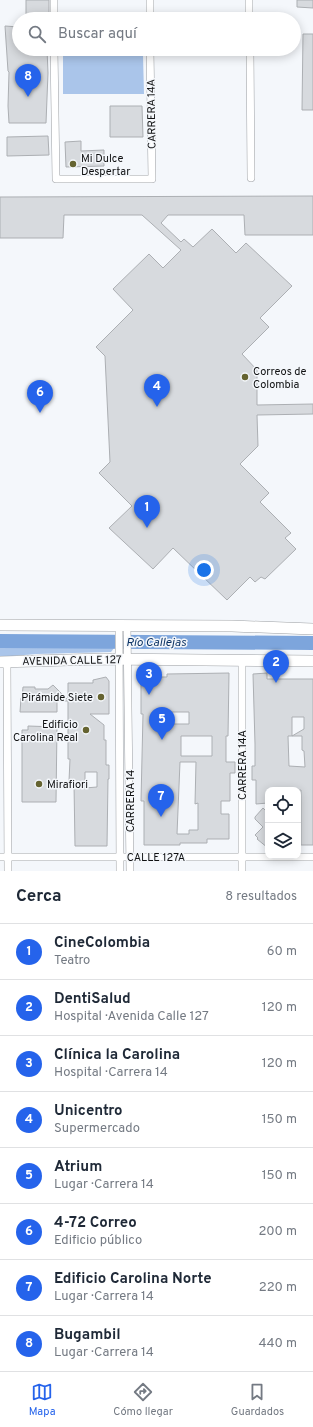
<!DOCTYPE html>
<html lang="es">
<meta charset="utf-8">
<style>
:root{--surface:#fff;--page:#f6f6f7;--text:#1f2937;--muted:#747a83;--line:#e0e1e3;--accent:#2563eb}
body{margin:0;font-family:Overpass,sans-serif;background:var(--page);color:var(--text)}
.controls{position:absolute;right:12px;bottom:12px;display:grid;overflow:hidden;border-radius:8px;box-shadow:0 2px 10px #0003}
.controls button{width:36px;height:36px;display:grid;place-items:center;padding:0;border:0;border-bottom:1px solid var(--line);background:var(--surface);color:var(--text);font:20px sans-serif}
.you{position:absolute;left:204px;top:570px;width:14px;height:14px;margin:-10px;border:3px solid #fff;border-radius:50%;background:#1a73e8;box-shadow:0 0 0 6px #1a73e833}
.badge{display:grid;place-items:center;width:26px;height:26px;border-radius:50%;background:var(--accent);color:#fff;font-size:13px;font-weight:700}
.pin{position:absolute;translate:-50% -33px;filter:drop-shadow(0 1px 2px #0008)}
.pin::after{content:'';position:absolute;top:21px;width:14px;height:12px;background:inherit;clip-path:polygon(0 0,100% 0,50% 100%)}
.list{margin:0;padding:0;list-style:none}
h2{display:flex;justify-content:space-between;align-items:center;height:52px;margin:0;padding:0 16px;font-size:17px}
h2 small{font-size:13px;font-weight:400;color:var(--muted)}
.list li{display:grid;grid-template-columns:26px 1fr auto;gap:12px;align-items:center;box-sizing:border-box;height:56px;padding:0 16px;border-top:1px solid var(--line)}
.list b{display:block;font-size:15px;white-space:nowrap}
.list p{margin:0;font-size:13px;white-space:nowrap;color:var(--muted)}
.list em{font-size:13px;font-style:normal;color:var(--muted)}
.icon{flex:none;width:22px;height:22px;fill:none;stroke:currentColor;stroke-width:2;stroke-linecap:round;stroke-linejoin:round}
.map{position:relative;flex:none;width:313px;height:871px;overflow:hidden}
.search{position:absolute;background:var(--surface);box-shadow:0 2px 10px #0003;left:12px;right:12px;top:12px;height:44px;display:flex;align-items:center;gap:10px;box-sizing:border-box;padding:0 14px;border-radius:22px;color:var(--muted);font-size:15px}
.sheet{height:500px;background:var(--surface)}
nav{display:flex;justify-content:space-around;align-items:center;box-sizing:border-box;height:56px;border-top:1px solid var(--line);background:var(--surface);font-size:11px;color:var(--muted)}
nav a{display:grid;justify-items:center;gap:2px}
nav .on{color:var(--accent)}
.map>svg:first-child{display:block}
</style>
<div class="map">
<svg width="313" height="871" viewBox="0 0 313 871">
<rect width="100%" height="100%" fill="#f4f7fb"/>
<!-- green -->
<path fill="#aac5ea" d="M143 55 144 94H63V56Z
M0 647 114 648 111 652 37 654 0 657Z"/>
<g fill="none" stroke-linecap="round" stroke-linejoin="round">
<!-- river -->
<path stroke="#7da5dc" stroke-width="14" d="M0 641 313 643"/>
</g>
<!-- building -->
<path fill="#d7dade" stroke="#acafb3" fill-rule="evenodd" d="M26 0H49V19H26Z
M297 0H313V8L297 7Z
M5 26 19 27V49H47L48 73 46 123H9L8 106 9 72 8 71Z
M303 34H313V110H302Z
M110 106H142L143 137H110Z
M48 136 49 155 7 156V137Z
M81 141V151L104 150V166L66 167 65 142Z
M313 196V235H245L244 215H168L161 223 181 242 184 239 193 247 212 229 236 253 246 243 292 286 260 318 269 327 242 354 257 370V405L313 404V414L257 415 258 446 240 464 269 493 260 502 291 533 285 538 296 549 265 579 261 577 255 582 250 577 227 600 173 548 153 569 109 528 132 506 99 473 110 462 105 356 96 347 133 310 113 289 149 254 163 268 181 250 142 215H64L63 238H0V197Z
M229 673 228 736H226V762H235V773H230V801H221V814H229V839H207V843H180V845H144V801H141L143 714H141V677H167V674ZM157 712H189V724H157ZM181 736H212V756H181ZM180 762H196L195 804 198 803V830H189V834H177Z
M267 673V679H313V845H301V790H268V803L256 804V780H252V766H255V744L253 674ZM292 717H304V729L292 736H302V750L304 751 305 767 289 766 288 736H292Z
M106 677 109 681V714H90L104 725V740H106V765H109V779H108L107 846H75L74 784H73V781H69L70 759H68V701H57V712H20L21 698H22L23 687H35V689H48L53 685 68 700V683H93V680ZM85 772H97V787L85 788Z
M28 726 57 727 56 802H22V730H28Z
M263 808 268 813V848L257 839 258 838 255 835 263 827 255 819V817Z"/>
<g fill="none" stroke-linecap="round" stroke-linejoin="round">
<!-- minor casing -->
<g stroke="#9da0a4" stroke-width="8">
<path id="minor" d="M54 0V19
M150 0V19
M249 0V19
M54 49 56 179H152L150 49
M250 49 251 178
M119 625 120 871
M127 625 130 871
M7 661 8 871
M0 857H313
M242 871V660"/>
</g>
<!-- primary casing -->
<g stroke="#9da0a4" stroke-width="12">
<path id="primary" d="M0 625 232 626 313 629
M0 662 102 659 313 661"/>
</g>
<!-- minor -->
<use href="#minor" stroke="#fff" stroke-width="7"/>
<!-- primary -->
<use href="#primary" stroke="#fff" stroke-width="11"/>
</g>
<!-- markers -->
<g fill="#656330" stroke="#f4f7fb" stroke-width="1.5">
<circle cx="73" cy="164" r="4"/>
<circle cx="245" cy="377" r="4"/>
<circle cx="101" cy="697" r="4"/>
<circle cx="86" cy="730" r="4"/>
<circle cx="39" cy="784" r="4"/>
</g>
<g text-anchor="middle" stroke-width="3" stroke-linejoin="round" paint-order="stroke">
<!-- street labels -->
<g font-size="11" fill="#0f1011" stroke="#f4f7fb">
<text transform="translate(151 114) rotate(-91)" y="4">CARRERA 14A</text>
<text transform="translate(72 660) rotate(-1)" y="4">AVENIDA CALLE 127</text>
<text transform="translate(242 765) rotate(-90)" y="4">CARRERA 14A</text>
<text transform="translate(130 801) rotate(-90)" y="4">CARRERA 14</text>
<text x="156" y="861">CALLE 127A</text>
</g>
<!-- poi labels -->
<g font-size="11" fill="#0f1011" stroke="#f4f7fb" text-anchor="start">
<text x="81" y="162">Mi Dulce<tspan x="81" dy="13">Despertar</tspan></text>
<text x="253" y="375">Correos de<tspan x="253" dy="13">Colombia</tspan></text>
<text x="93" y="701" text-anchor="end">Pirámide Siete</text>
<text x="78" y="728" text-anchor="end">Edificio<tspan x="78" dy="13">Carolina Real</tspan></text>
<text x="47" y="788">Mirafiori</text>
</g>
<!-- water labels -->
<g font-size="12" font-style="italic" fill="#0b3365" stroke="#f4f7fb">
<text x="156" y="646">Río Callejas</text>
</g>
</g>
</svg>
<div class="controls">
<button><svg class="icon" aria-label="locate" viewBox="0 0 24 24"><circle cx="12" cy="12" r="6"/><path d="M12 2v4M12 18v4M2 12h4M18 12h4"/></svg></button>
<button><svg class="icon" aria-label="layers" viewBox="0 0 24 24"><path d="M12 4l9 5-9 5-9-5zM3 14l9 5 9-5"/></svg></button>
</div>
<div class="you"></div>
<div class="pin badge" style="left:147px;top:528px">1</div>
<div class="pin badge" style="left:276px;top:683px">2</div>
<div class="pin badge" style="left:149px;top:695px">3</div>
<div class="pin badge" style="left:157px;top:407px">4</div>
<div class="pin badge" style="left:162px;top:740px">5</div>
<div class="pin badge" style="left:40px;top:413px">6</div>
<div class="pin badge" style="left:161px;top:817px">7</div>
<div class="pin badge" style="left:28px;top:97px">8</div>
<div class="search"><svg class="icon" aria-label="search" viewBox="0 0 24 24"><circle cx="10" cy="10" r="6"/><path d="M15 15l6 6"/></svg>Buscar aquí</div>
</div>
<section class="sheet">
<h2>Cerca<small>8 resultados</small></h2>
<ul class="list">
<li><span class="badge">1</span><div><b>CineColombia</b><p>Teatro</p></div><em>60 m</em></li>
<li><span class="badge">2</span><div><b>DentiSalud</b><p>Hospital · Avenida Calle 127</p></div><em>120 m</em></li>
<li><span class="badge">3</span><div><b>Clínica la Carolina</b><p>Hospital · Carrera 14</p></div><em>120 m</em></li>
<li><span class="badge">4</span><div><b>Unicentro</b><p>Supermercado</p></div><em>150 m</em></li>
<li><span class="badge">5</span><div><b>Atrium</b><p>Lugar · Carrera 14</p></div><em>150 m</em></li>
<li><span class="badge">6</span><div><b>4-72 Correo</b><p>Edificio público</p></div><em>200 m</em></li>
<li><span class="badge">7</span><div><b>Edificio Carolina Norte</b><p>Lugar · Carrera 14</p></div><em>220 m</em></li>
<li><span class="badge">8</span><div><b>Bugambil</b><p>Lugar · Carrera 14</p></div><em>440 m</em></li>
</ul>
</section>
<nav>
<a class="on"><svg class="icon" aria-label="map" viewBox="0 0 24 24"><path d="M3 6l6-2 6 2 6-2v14l-6 2-6-2-6 2zM9 4v14M15 6v14"/></svg>Mapa</a>
<a><svg class="icon" aria-label="directions" viewBox="0 0 24 24"><path d="M12 3l9 9-9 9-9-9zM9 14v-3h6M13 9l2 2-2 2"/></svg>Cómo llegar</a>
<a><svg class="icon" aria-label="saved" viewBox="0 0 24 24"><path d="M7 4h10v16l-5-4-5 4z"/></svg>Guardados</a>
</nav>
